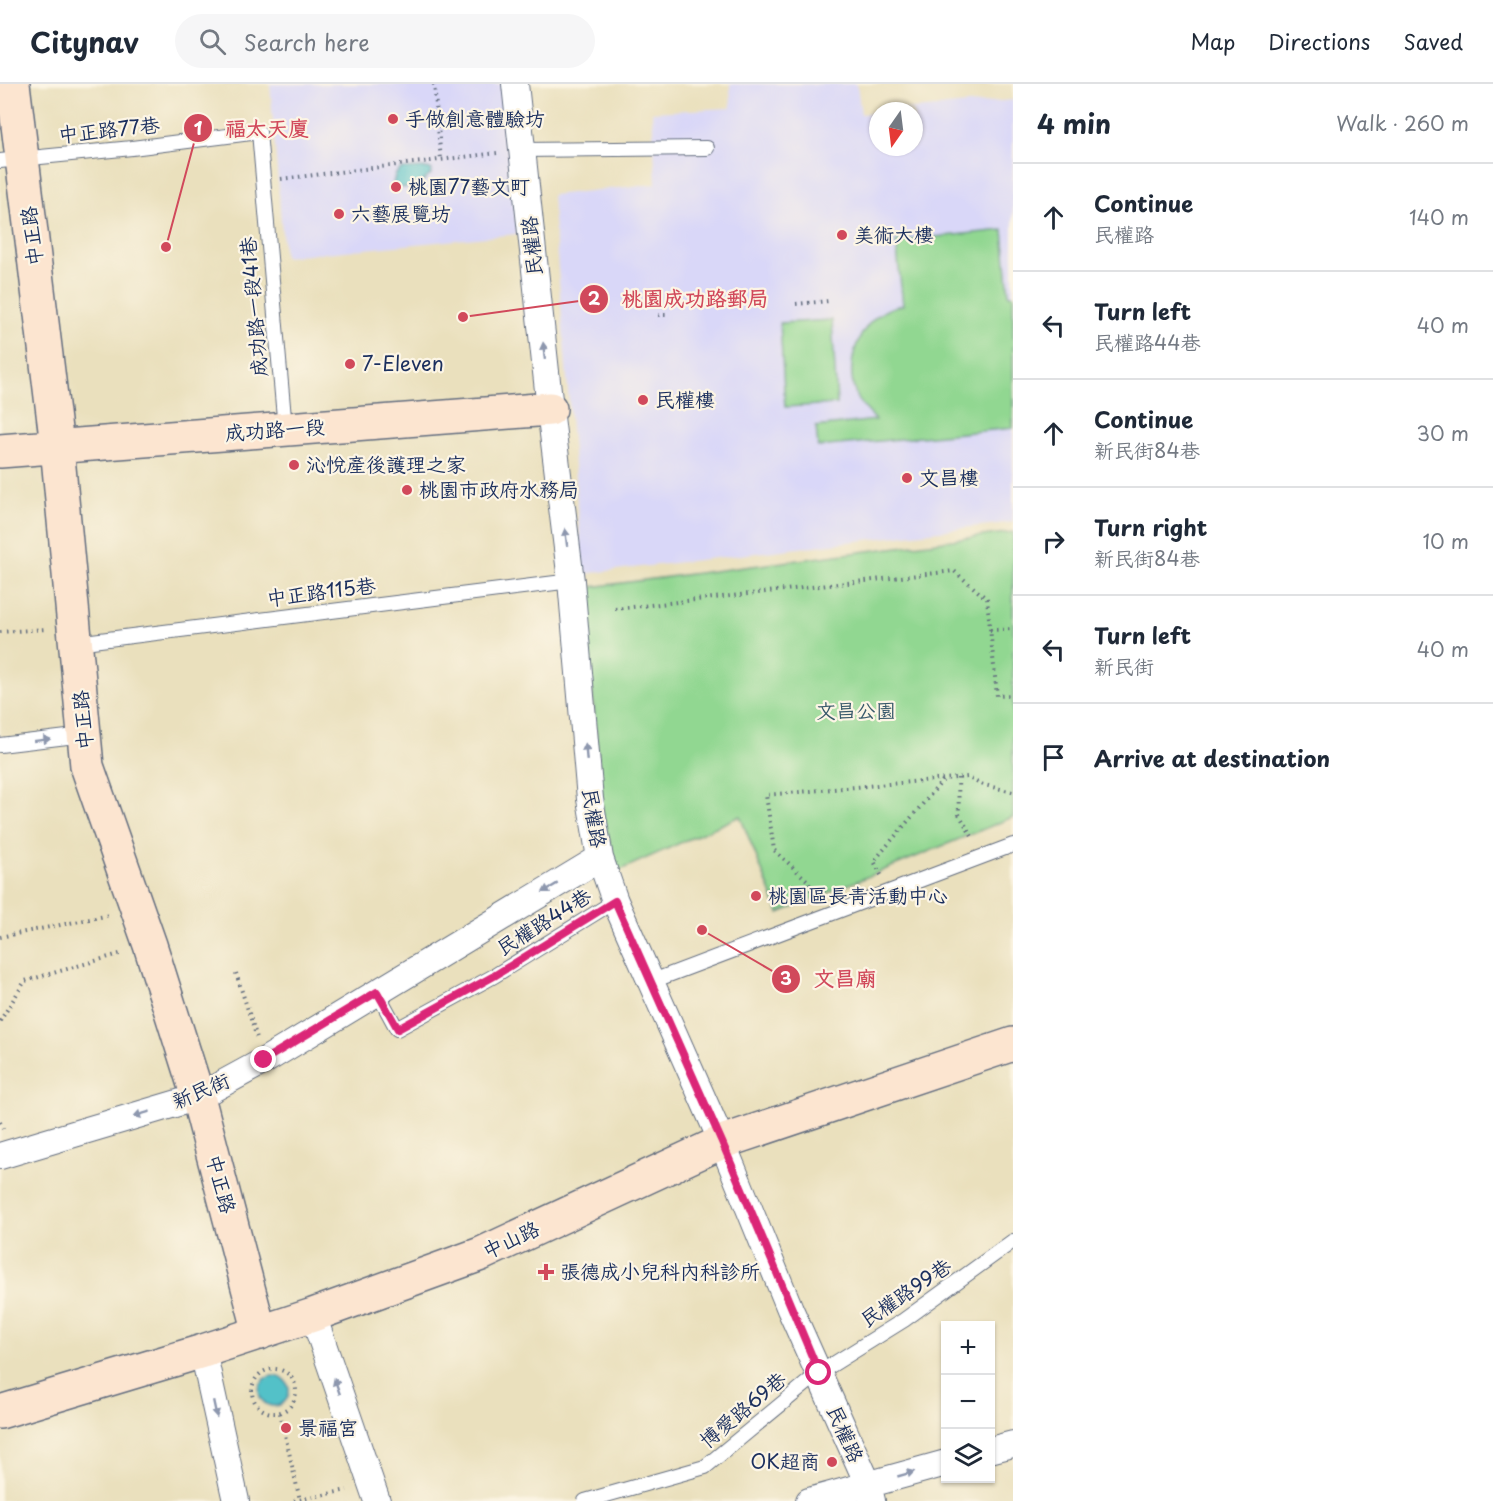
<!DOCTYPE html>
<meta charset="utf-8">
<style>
:root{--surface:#fff;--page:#f6f6f7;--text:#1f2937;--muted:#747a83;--line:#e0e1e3}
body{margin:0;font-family:"Playpen Sans","LXGW WenKai TC",sans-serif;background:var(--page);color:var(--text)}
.controls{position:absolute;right:18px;bottom:18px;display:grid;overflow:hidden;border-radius:0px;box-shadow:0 2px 4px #0004}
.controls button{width:54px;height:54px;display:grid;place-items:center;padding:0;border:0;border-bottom:2px solid var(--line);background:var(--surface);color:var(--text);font:30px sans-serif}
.compass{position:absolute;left:869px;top:18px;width:54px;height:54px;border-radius:50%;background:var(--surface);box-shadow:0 2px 4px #0004;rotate:194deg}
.stop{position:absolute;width:18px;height:18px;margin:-14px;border:4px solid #db2777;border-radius:50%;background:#fff}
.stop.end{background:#db2777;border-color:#fff;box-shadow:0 2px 6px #0008}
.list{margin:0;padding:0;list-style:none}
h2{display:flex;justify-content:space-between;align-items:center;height:78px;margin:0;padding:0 24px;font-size:26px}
h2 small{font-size:20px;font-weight:400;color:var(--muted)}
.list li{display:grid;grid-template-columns:39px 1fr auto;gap:18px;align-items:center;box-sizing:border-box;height:108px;padding:0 24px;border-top:2px solid var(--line)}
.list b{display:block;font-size:22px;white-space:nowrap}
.list p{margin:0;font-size:20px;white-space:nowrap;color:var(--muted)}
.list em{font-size:20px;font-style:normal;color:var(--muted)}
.icon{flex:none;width:33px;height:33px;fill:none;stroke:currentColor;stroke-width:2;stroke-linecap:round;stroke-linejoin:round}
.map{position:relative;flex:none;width:1013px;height:1417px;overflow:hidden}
header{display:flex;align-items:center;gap:36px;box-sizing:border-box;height:84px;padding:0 30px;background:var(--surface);border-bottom:2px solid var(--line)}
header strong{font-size:28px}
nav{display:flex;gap:33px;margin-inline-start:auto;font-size:21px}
.search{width:420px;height:54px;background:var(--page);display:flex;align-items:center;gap:15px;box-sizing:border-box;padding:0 21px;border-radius:33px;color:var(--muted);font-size:22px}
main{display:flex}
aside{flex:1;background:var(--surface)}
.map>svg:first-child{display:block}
</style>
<header>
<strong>Citynav</strong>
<div class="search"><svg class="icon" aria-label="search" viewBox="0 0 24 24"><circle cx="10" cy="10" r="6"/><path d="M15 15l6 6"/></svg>Search here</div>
<nav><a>Map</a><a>Directions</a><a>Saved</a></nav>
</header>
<main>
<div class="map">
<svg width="1013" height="1417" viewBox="0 0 1013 1417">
<rect width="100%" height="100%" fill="#fcf5e5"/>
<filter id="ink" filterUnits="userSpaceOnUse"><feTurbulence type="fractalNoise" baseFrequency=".0167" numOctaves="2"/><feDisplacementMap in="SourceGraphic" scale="12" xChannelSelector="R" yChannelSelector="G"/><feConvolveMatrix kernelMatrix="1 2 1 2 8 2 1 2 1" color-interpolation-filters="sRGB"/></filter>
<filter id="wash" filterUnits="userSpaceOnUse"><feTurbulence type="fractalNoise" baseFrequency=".008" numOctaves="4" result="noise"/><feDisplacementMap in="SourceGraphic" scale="24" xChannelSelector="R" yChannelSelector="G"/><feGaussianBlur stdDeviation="1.35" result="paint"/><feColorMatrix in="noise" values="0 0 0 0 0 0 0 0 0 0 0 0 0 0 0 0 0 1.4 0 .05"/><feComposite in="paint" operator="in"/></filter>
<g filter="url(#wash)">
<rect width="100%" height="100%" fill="#eae0bd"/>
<!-- built -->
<path fill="#d9d7f8" d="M270 0H504L517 150 284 173Z
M730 0H857L861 30 878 28V63H914V27H892L1013 16V438L583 490 552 111 656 100 652 28 731 24Z"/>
<!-- green -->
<path fill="#91d791" stroke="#568378" stroke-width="1.5" d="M1003 146 1009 211H1013V344L818 363 816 343 876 336C866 326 856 316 853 301 846 268 867 225 903 221L896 157Z
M832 236 837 320 785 323 780 239Z
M1013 448V733L779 829 740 732 618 787 603 734 584 504Z"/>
<!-- water -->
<path fill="#53c1c8" stroke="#377893" stroke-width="1.5" d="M428 84 432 86 431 90C422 100 405 109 393 100L395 91 401 85Z
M259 1307a15 15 0 1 1 30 0a15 15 0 1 1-30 0Z"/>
</g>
<g filter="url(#ink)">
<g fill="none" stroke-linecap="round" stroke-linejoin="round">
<!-- lane casing -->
<g stroke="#636d7f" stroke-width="16">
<path id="lane" d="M522 66 707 64
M0 77 132 64 259 48 285 345
M76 559 571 497
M0 661 84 651
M650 898 1013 761
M377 908 397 945 494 892 615 817
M585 1417 705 1383 819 1289 904 1236 1013 1157"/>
</g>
<!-- street casing -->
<g stroke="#636d7f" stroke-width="28">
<path id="street" d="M515 0 550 325 571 497 590 715 600 774 615 817 722 1058 790 1225 868 1400 872 1417
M0 1072 198 1013 264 977 600 774
M313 1231 377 1417
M203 1267 236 1417
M990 1366 1013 1360
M809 1417 946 1379"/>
</g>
<!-- secondary casing -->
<g stroke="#636d7f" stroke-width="36">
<path id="secondary" d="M13 0 57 362 87 682 150 861 198 1013 260 1249
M0 367 550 325
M0 1328 203 1267 313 1231 481 1170 722 1058 1013 960"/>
</g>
<!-- path -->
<path stroke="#636d7f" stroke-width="4" stroke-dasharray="1.5 4.5" stroke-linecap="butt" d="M434 0 441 76
M281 95 497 69
M796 220 829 217
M658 231H669
M615 525 954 487 987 515 997 612 1013 611
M990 546 1013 545
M0 548 47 545
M958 694 959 730 974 756
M881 791 874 777 944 695
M815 818 808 797 774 766 766 711 967 693 980 700 1013 708
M0 853 110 831
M236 889 257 954
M0 937 25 897 123 869
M0 1038 3 1045
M252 1307a22 22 0 1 1 44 0a22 22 0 1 1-44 0Z
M280 1329 300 1416
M294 1417 347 1406"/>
<!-- lane -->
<use href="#lane" stroke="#fff" stroke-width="14"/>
<!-- street -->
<use href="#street" stroke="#fff" stroke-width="26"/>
<!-- secondary -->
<use href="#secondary" stroke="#fce5d0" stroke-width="33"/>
</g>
<!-- one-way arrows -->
<defs><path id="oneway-solid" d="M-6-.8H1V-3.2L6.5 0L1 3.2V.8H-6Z" transform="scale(1.5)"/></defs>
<g fill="#8d97ae">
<use href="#oneway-solid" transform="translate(544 267) rotate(-96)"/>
<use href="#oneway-solid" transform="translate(566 453) rotate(-97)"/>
<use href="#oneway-solid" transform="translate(42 656) rotate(-7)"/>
<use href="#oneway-solid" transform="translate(586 668) rotate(-95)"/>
<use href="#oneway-solid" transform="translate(550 804) rotate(149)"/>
<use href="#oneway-solid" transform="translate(142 1030) rotate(163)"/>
<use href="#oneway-solid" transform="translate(337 1302) rotate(-109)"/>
<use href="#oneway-solid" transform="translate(215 1325) rotate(78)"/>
<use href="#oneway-solid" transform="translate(906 1390) rotate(-16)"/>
</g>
</g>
<g fill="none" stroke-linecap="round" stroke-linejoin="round" filter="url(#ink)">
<!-- route -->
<path stroke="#db2777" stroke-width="8" d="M264 976 377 908 398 945 494 892 615 817 722 1058 819 1289"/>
</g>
<!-- markers -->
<g fill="#d1495b" stroke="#fcf5e5" stroke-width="2">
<circle cx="393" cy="35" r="6"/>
<circle cx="396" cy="103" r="6"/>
<circle cx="339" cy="130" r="6"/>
<circle cx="842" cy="151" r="6"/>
<circle cx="350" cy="280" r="6"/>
<circle cx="643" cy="316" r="6"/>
<circle cx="294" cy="381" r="6"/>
<circle cx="907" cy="394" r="6"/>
<circle cx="407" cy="406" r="6"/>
<circle cx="756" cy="812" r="6"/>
<path d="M543 1179h6v6h6v6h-6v6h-6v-6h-6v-6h6z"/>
<circle cx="286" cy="1344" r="6"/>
<circle cx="832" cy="1378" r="6"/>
</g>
<g text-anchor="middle" stroke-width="4.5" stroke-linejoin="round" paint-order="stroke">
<!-- poi labels -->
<g font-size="20" fill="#1b2f5e" stroke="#fcf5e5" text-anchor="start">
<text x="405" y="42">手做創意體驗坊</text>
<text x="408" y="110">桃園77藝文町</text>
<text x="351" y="137">六藝展覽坊</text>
<text x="854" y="158">美術大樓</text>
<text x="362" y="287">7-Eleven</text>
<text x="655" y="323">民權樓</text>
<text x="306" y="388">沁悅產後護理之家</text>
<text x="919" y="401">文昌樓</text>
<text x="419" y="413">桃園市政府水務局</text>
<text x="768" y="819">桃園區長青活動中心</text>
<text x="560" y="1195">張德成小兒科內科診所</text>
<text x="298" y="1351">景福宮</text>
<text x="820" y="1385" text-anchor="end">OK超商</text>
</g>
<!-- street labels -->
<g font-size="20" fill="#1b2f5e" stroke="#fcf5e5">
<text transform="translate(109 46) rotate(-6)" y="7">中正路77巷</text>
<text transform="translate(32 152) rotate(-97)" y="7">中正路</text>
<text transform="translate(532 162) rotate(-96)" y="7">民權路</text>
<text transform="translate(254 223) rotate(-95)" y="7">成功路一段41巷</text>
<text transform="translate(275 346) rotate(-4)" y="7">成功路一段</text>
<text transform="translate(321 508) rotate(-7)" y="7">中正路115巷</text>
<text transform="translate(83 636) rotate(-95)" y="7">中正路</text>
<text transform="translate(594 734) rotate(81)" y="7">民權路</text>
<text transform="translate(544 838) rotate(-32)" y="7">民權路44巷</text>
<text transform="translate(201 1007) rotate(-23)" y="7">新民街</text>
<text transform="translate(221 1100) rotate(75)" y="7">中正路</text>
<text transform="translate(511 1156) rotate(-25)" y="7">中山路</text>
<text transform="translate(906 1209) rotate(-34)" y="7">民權路99巷</text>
<text transform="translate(743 1326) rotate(-40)" y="7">博愛路69巷</text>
<text transform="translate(845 1350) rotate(66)" y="7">民權路</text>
</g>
<!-- park labels -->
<g font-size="20" fill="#38596b" stroke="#fcf5e5">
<text x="856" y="634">文昌公園</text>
</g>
</g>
<!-- callouts -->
<path fill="none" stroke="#d1495b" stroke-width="2" d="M166 163L198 44M463 233L594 215M702 846L786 895"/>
<g fill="#d1495b" stroke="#fcf5e5" stroke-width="2">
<circle cx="166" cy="163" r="6"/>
<circle cx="463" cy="233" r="6"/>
<circle cx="702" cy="846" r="6"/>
<circle cx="198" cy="44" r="15"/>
<circle cx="594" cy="215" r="15"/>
<circle cx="786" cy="895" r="15"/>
</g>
<g font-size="18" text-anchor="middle" font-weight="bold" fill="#fff">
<text x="198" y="51">1</text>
<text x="594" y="221">2</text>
<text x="786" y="901">3</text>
</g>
<g font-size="21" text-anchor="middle" font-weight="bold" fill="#d1495b" stroke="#fcf5e5" stroke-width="4.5" stroke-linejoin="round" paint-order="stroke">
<text x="267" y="52">福太天廈</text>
<text x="695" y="222">桃園成功路郵局</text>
<text x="845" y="902">文昌廟</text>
</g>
</svg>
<div class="controls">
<button>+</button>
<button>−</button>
<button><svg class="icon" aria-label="layers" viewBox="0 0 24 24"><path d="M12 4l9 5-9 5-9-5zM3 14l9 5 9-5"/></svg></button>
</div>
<svg class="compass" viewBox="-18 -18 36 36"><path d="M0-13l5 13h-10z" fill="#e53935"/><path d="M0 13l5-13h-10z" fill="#747a83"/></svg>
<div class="stop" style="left:819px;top:1289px"></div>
<div class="stop end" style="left:264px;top:976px"></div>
</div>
<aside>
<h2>4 min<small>Walk · 260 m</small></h2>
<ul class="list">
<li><svg class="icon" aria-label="ahead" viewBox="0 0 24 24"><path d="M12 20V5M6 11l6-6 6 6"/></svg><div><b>Continue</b><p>民權路</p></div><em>140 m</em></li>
<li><svg class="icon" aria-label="left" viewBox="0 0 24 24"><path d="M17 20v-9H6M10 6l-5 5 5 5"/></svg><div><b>Turn left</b><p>民權路44巷</p></div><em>40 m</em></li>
<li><svg class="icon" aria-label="ahead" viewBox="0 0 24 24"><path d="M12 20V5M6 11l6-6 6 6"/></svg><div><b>Continue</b><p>新民街84巷</p></div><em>30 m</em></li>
<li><svg class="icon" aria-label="right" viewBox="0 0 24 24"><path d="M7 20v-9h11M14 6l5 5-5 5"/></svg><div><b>Turn right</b><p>新民街84巷</p></div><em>10 m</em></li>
<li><svg class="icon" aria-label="left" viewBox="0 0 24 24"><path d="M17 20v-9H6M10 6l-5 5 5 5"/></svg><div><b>Turn left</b><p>新民街</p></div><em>40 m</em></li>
<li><svg class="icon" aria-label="arrive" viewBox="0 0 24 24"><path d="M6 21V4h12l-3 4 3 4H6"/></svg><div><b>Arrive at destination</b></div></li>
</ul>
</aside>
</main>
